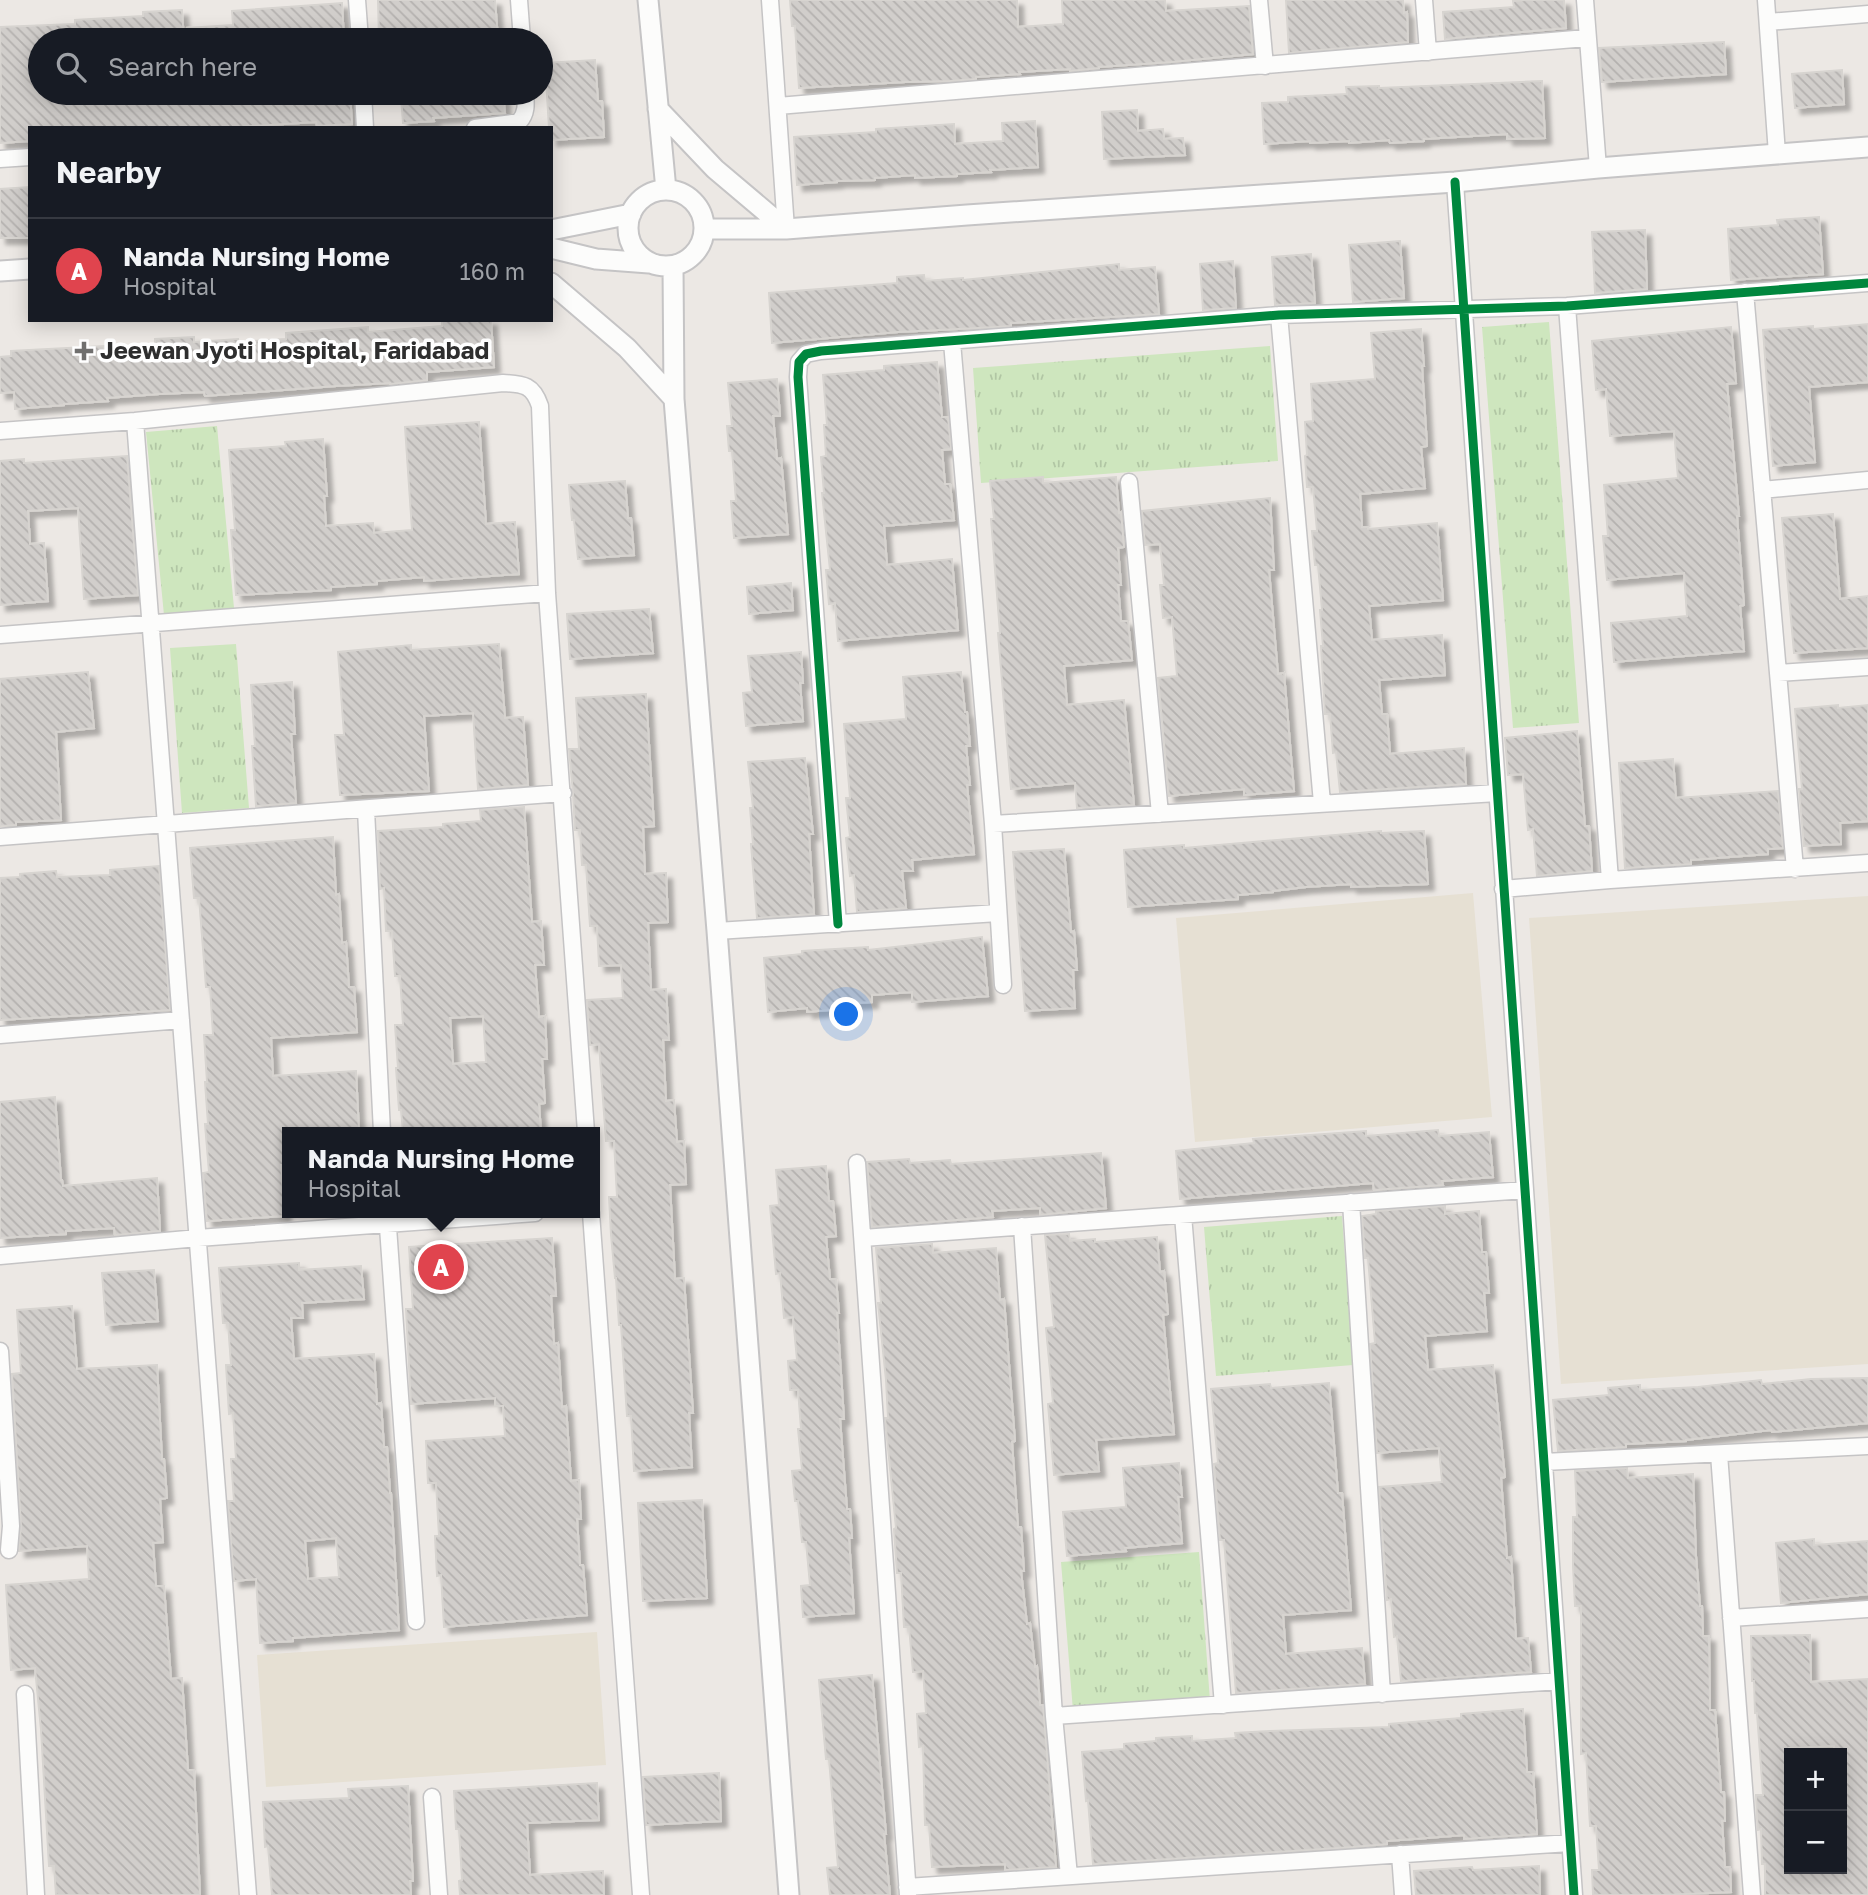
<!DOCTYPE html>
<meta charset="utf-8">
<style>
:root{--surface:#171b24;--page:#20242c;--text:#f1f3f6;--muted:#9ea1a6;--line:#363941;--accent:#706f6e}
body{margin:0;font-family:"Golos Text",sans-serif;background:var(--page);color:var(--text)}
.controls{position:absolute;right:21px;bottom:21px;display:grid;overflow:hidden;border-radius:0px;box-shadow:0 4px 18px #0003}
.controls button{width:63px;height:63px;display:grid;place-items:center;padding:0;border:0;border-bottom:2px solid var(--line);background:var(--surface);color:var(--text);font:35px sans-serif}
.you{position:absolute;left:847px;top:1015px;width:24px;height:24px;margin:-18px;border:5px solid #fff;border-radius:50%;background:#1a73e8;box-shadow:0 0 0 10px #1a73e833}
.badge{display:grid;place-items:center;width:46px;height:46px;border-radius:50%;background:var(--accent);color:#fff;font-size:23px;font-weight:700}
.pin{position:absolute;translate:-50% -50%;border:4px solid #fff;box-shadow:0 2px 7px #0006}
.popup{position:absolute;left:282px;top:1127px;width:318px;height:91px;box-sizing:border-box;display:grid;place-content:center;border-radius:0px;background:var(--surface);filter:drop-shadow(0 2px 5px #0005);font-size:23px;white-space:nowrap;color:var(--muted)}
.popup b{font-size:26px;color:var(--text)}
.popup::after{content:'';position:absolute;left:50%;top:100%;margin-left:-14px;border:14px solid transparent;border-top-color:var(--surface)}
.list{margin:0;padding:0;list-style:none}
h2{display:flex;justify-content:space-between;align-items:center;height:91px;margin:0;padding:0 28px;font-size:30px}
h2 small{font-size:23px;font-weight:400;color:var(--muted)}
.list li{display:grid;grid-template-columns:46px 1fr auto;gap:21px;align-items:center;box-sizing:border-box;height:105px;padding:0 28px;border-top:2px solid var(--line)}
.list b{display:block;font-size:26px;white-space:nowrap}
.list p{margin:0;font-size:23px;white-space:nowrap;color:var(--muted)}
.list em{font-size:23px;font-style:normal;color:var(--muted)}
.icon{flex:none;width:38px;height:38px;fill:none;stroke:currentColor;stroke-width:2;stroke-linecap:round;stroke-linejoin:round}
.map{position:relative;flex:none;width:1868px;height:1895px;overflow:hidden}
.search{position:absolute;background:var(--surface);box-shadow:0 4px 18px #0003;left:28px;top:28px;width:525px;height:77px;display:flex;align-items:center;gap:18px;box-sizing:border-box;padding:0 24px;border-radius:38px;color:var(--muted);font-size:26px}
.panel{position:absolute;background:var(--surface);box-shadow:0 4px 18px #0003;left:28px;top:126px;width:525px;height:196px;border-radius:0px}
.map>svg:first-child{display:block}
</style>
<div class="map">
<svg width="1868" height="1895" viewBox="0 0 1868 1895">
<defs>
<pattern id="grass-tufts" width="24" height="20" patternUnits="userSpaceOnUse" patternTransform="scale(1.75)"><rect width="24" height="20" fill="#cee6be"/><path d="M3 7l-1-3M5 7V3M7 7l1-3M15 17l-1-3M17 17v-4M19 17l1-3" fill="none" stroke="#b1c6a4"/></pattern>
<pattern id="building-back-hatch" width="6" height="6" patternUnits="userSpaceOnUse" patternTransform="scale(1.75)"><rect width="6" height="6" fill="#d1cecb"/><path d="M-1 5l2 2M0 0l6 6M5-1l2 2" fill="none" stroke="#b4b1af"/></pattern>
<filter id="shadow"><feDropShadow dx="6" dy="6" stdDeviation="2" flood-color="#0004"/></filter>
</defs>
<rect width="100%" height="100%" fill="#ece8e4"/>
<!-- education -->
<path fill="#e6e0d3" d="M1473 893 1492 1117 1195 1142 1176 918Z
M1868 896V1364L1561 1384 1529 918Z
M597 1632 606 1765 266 1787 257 1655Z"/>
<!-- grass -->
<path fill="url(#grass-tufts)" d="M1549 322 1579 723 1513 728 1482 327Z
M1270 346 1278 461 981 483 973 368Z
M217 426 234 608 164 615 146 432Z
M236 644 249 808 182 813 170 648Z
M1342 1216 1353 1365 1216 1376 1204 1227Z
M1199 1552 1210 1701 1073 1711 1061 1562Z"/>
<!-- building -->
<path fill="url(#building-back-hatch)" stroke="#d7d4d0" stroke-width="2" fill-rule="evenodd" filter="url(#shadow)" d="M378 0H495L498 39 379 40Z
M790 0H1017L1018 27 1063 24 1062 0H1165L1166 11 1249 6 1253 54 1171 62 1099 67V68L1070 71V69L1019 72 1020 74 976 77V79L950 81 905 82 799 88 795 26H792Z
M1286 0H1403L1404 13 1407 12 1408 42 1289 53Z
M1526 0H1564L1566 28 1445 39 1443 12 1514 7 1513 1Z
M342 3 344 40H188L187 28 233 25 232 11Z
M182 10 184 40H40V93H350L352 124 317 126 316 122 223 128H30V141L0 143V92H1L0 27 75 24V20L143 16V12Z
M1724 42 1726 74 1602 82 1599 48Z
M595 60 598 101H602L604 137 551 140V128H549L545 63Z
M1842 70 1844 104 1795 108 1792 74Z
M1542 81 1545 138 1507 139V134L1424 139V141L1390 143 1389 140 1349 143V141L1310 143V141L1264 144 1262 103 1288 102V97L1347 94 1346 87 1379 86V88Z
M453 93H503L505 113 433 118 434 121 403 123 401 97Z
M1137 110 1138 131 1163 129 1164 139 1183 138 1185 155 1104 159 1102 112Z
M1035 121 1038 167 990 170 991 172 957 174V176L915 178V175L875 178V180L837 181V182L797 185 794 137 876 132V129L954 124 955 144 1003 141 1002 123Z
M30 187V238H0V189Z
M1819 217 1823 274 1731 280 1728 229 1778 225 1777 220Z
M1645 230 1647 289 1595 293 1592 232Z
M1400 241 1404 298 1353 302 1349 245Z
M1311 254 1315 303 1275 305 1272 257Z
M1233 261 1236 308 1203 310 1200 264Z
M1119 264V270L1155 267 1159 314 1011 323V326L978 328 898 332 772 343 769 293 897 283V277L924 275 925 281 963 278V280Z
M442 320H491L494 367 427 372V380L390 384V383L336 386 205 396 204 392 159 394 107 398 108 401 64 404V405L15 409 14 392 0 393V357L11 356V351L104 346V348L155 344V339L194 337V342L238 339V342L286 339V333L368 327V332L442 326Z
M1868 324V382L1809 387 1815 462 1773 466 1763 330 1813 326V329Z
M1731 327 1736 383 1727 384 1739 516H1737L1744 605 1740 606 1744 651 1614 662 1611 623 1687 616 1684 573 1607 580 1603 536H1608L1604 485 1678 478 1674 431 1610 436 1606 389 1596 390 1592 341Z
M1421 329 1424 366H1422L1427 446 1421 447 1425 488 1360 494 1362 527H1368V529L1437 523 1443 600 1369 606 1372 640 1442 635 1445 675 1379 680 1382 714H1387L1390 754 1464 748 1466 784 1340 792 1336 752 1333 753 1330 714H1325L1321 646H1323L1320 610H1322L1318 565H1315L1312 531H1317L1313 487H1307L1305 456 1307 455 1305 422 1313 421 1311 384 1375 379 1371 333Z
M937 362 942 417H948L951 449 942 450 945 484H950L954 520 884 526 887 565 952 559 958 630 838 641 835 603 829 604 826 570H830L822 493H824L821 457 826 456 824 425H827L823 375 884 370V366Z
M777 379 780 416H773L777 459 781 458 788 534 734 538 731 501H736L732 451H729L727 426H732L728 383Z
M479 422 486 524 515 522 519 574 424 581V577L377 581V584L331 587V590L236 595 231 530H235L229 450 286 446 285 442 323 439 327 496H324L326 526 373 523 374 533 412 530 405 427Z
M127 456 138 595 84 599 78 508 28 511 30 544 44 543 48 601 0 605V461L24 459V463Z
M1043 477V483L1116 477 1119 513 1121 512 1124 547 1118 548 1121 585H1118L1121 621H1128L1132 660 1064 666 1067 705 1124 700 1134 805 1077 808 1075 783 1011 789 998 633H1000L991 519H994L990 481Z
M625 481 628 518H631L634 555 578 559 574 520H572L569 485Z
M1270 498 1274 570H1269L1278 674 1284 673 1294 791 1244 795V789L1169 796 1158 678 1177 676 1172 617 1163 618 1160 585H1164L1160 544 1145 545 1142 511Z
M1833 514 1840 599 1868 596V648L1794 653 1782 518Z
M791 583 793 610 749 614 747 587Z
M649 609 653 653 570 659 567 614Z
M499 644 505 718 523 717 528 785 478 789 473 713 424 716 429 791 340 795 335 735H344L338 652 411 645V650Z
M801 652 803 683H800L803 721 746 726 743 693 752 692 748 656Z
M88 672 94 728 56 732 61 820 16 822V825L0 826V679Z
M961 672 965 712H967L970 746H966L970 785H967L974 854 912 860 913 871H902L906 908 857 912 854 875 850 876 846 838 850 837 846 798H850L844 724 906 719 903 677Z
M292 682 295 734H291L296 803 256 806 252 746H255L251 685Z
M646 694 654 826 643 827 645 874 666 873 668 922 648 923 651 990 666 989 669 1040H663L666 1101 674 1100 677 1142 684 1141 686 1184 670 1185 675 1279 684 1278 693 1413H689L692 1467 634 1471 631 1416H627L621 1325H619L616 1278H615L611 1235 609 1197H617L614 1141H606L599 1044 590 1045 587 1000 623 998 621 965 599 966 597 926H590L586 865H582L580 830H575L573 793 569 749H579L576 698Z
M1838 705V708L1868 705V821L1840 823 1841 844 1804 846 1799 789H1802L1795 709Z
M1577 731 1585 826H1589L1592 871 1537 876 1533 829 1528 830 1523 774 1508 775 1505 738Z
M805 758 813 834H809L814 914 757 918 751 844H753L750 808H753L748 762Z
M1673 759 1676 798 1778 791 1783 848 1768 849V854L1691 860V864L1625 868 1619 763Z
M524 807 532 922 541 921 544 965H535L539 1017 545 1016 547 1059H542L545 1103 539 1104 541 1132H403L401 1110H399L396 1068H398L395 1025H403L400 976H395L392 931H386L384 888 380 889 378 831 443 827V824L481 821 480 810ZM483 1016 486 1062 453 1064 450 1018Z
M1381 831V833L1424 831 1428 884 1351 887V884L1306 887 1273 891V892L1238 895V899L1128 907 1124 850 1184 845V848Z
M333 837 336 895 339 894 342 943 346 942 349 987H354L357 1032 271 1038 273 1076 356 1071 359 1132H283L285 1165H281L285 1216 207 1221 203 1173 209 1172 205 1124H208L205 1082H207L204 1035H213L210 987H206L199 898H194L190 848Z
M1064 849 1071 932 1074 931 1077 970H1073L1075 1008 1025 1011 1013 852Z
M159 866 170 1010 0 1020V878L20 877V874L56 871 57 877 110 875V870Z
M982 937 988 996 912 1002V992L872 995V1002L840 1004V1009L807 1012V1008L768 1012 764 958 802 954V951L868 947V950Z
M55 1097 61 1180H62L63 1186 157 1178 160 1231 115 1235 114 1228 66 1231V1234L0 1238V1102Z
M1438 1130 1439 1136 1489 1132 1493 1177 1442 1181 1443 1185 1374 1190 1373 1183 1180 1199 1176 1151 1254 1143 1253 1139 1366 1131V1136Z
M1101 1153 1106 1208 1040 1215V1208L992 1211 993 1217 872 1227 867 1162 909 1159 910 1163 950 1160 951 1164Z
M826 1166 829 1201H833L836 1236 826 1237 830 1279H836L839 1313H837L844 1419H840L847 1509H850L852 1538H849L854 1613 803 1617 801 1586 810 1585 806 1542H802L798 1501H795L792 1471 802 1470 798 1429H801L798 1390H790L788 1361 797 1360 793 1317 784 1318 780 1273 776 1274 770 1206 779 1205 776 1170Z
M1445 1206V1214L1479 1211 1482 1252H1486L1489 1293H1484L1487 1331 1425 1336 1428 1370 1493 1365 1505 1477 1501 1478 1507 1558 1511 1557 1516 1639 1528 1638 1531 1672 1401 1681 1397 1636 1394 1637 1391 1599 1387 1600 1379 1487 1442 1482 1439 1448 1377 1453 1370 1344 1375 1343 1368 1258H1365L1362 1216 1376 1214V1211Z
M1069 1234 1070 1241 1095 1239V1242L1157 1237 1160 1272 1164 1271 1168 1314 1163 1315 1174 1434 1096 1440 1099 1471 1054 1475 1048 1404 1053 1403 1046 1328 1054 1327 1045 1235Z
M552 1238 556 1296H551L554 1344 558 1343 562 1407 566 1406 571 1481 579 1480 581 1519H577L580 1565H583L587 1615 444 1627 441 1575 437 1576 435 1536H439L436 1483H428L426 1441 505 1436 503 1406H495V1398L411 1404 406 1309H413L409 1247Z
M932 1244 933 1253 996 1248 1000 1300 1004 1299 1015 1441 1012 1442 1018 1527H1021L1024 1571H1021L1027 1624 1030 1623 1035 1667 1037 1666 1040 1705H1043L1056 1867 1005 1870V1864L932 1867 929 1825H925L923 1746 919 1747 917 1714 926 1713 923 1671 913 1672 909 1627H904L901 1573H897L894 1529 896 1528 885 1418H888L886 1380 878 1303H881L876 1248Z
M299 1263V1270L361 1266 364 1299 302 1303 303 1318H291L294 1359 374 1354 377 1404 381 1403 384 1447H387L390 1493H391L399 1630 293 1638V1641L260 1643 256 1579 234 1581 228 1501H234L231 1459H236L233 1413 229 1414 226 1365H231L228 1323H223L219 1268ZM336 1538 339 1577 308 1579 305 1541Z
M154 1270 158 1321 106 1325 102 1273Z
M72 1306 77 1369 157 1365 162 1459H164L167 1498 160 1499 163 1542 153 1543 156 1586H164L171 1679 182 1678 188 1770H194L200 1895H56L54 1866H49L41 1730 35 1668 11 1670 6 1585 89 1579 87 1546 19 1551 21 1526 12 1374 21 1373 17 1310Z
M1868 1378V1423L1772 1432 1771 1430 1686 1440V1441L1626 1444V1447L1558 1451 1553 1400 1609 1395 1608 1388 1640 1385V1390L1698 1387 1761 1380 1762 1384 1811 1379Z
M1329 1383 1338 1493H1342L1351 1610 1283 1615 1286 1654 1362 1648 1365 1684 1236 1693 1224 1540H1220L1214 1464 1218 1463 1211 1389 1270 1384 1271 1388Z
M1179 1463 1182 1497H1178L1182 1543 1125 1548 1126 1551 1067 1556 1063 1512 1126 1507 1123 1468Z
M1627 1468 1628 1478 1693 1474 1696 1556 1700 1606H1702L1703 1636H1709L1710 1710H1715L1721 1792H1724L1725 1821H1722L1725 1867H1730L1731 1892 1664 1895H1593L1592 1870H1599L1596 1826H1590L1586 1753 1581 1754V1606H1575L1573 1566V1517H1577L1575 1471Z
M702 1500 707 1598 643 1601 638 1503Z
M1814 1539V1545L1868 1541V1594L1781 1603 1776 1543Z
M1810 1635 1811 1682 1868 1679V1895H1765V1864H1762L1761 1829 1758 1830 1757 1818 1756 1795H1763L1757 1713H1755L1754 1681H1752L1751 1636ZM1834 1746V1753H1842V1829L1844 1870H1789V1748Z
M872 1675 886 1834H884L890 1895H830L827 1868 838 1867 829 1759H826L819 1680Z
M1523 1709 1527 1772H1533L1537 1834 1464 1839V1835L1427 1838 1387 1841V1844L1353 1847 1093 1864 1088 1800 1086 1801 1082 1752 1124 1749V1744L1156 1741V1738L1192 1736V1741L1236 1738 1235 1733 1270 1731 1389 1727V1724L1461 1718V1714Z
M719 1773 721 1821 646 1825 643 1777Z
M597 1783 599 1820 527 1823 530 1875 603 1871 604 1895H460L459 1881 462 1880 459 1829H456L454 1791Z
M408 1786 413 1881H410L411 1895H272L268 1846 265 1847 263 1802 349 1798 348 1789Z
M1539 1866 1540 1895H1416L1414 1871 1472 1867 1473 1870Z"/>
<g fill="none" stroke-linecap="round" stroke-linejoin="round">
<!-- minor casing -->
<g stroke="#c5c4c5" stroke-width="19">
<path id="minor" d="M357 0 360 40
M519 0 522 40
M770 0 786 229
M1259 0 1265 66
M1424 0 1428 52
M1585 0 1598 168
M1766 0 1777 154
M1768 22 1868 14
M363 93 365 128
M778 106 1587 38
M475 128 519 122C527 113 526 104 525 93
M0 159 30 157
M1455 182 1574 1895
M1745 292 1795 869
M1567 306 1610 880
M1279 315 1322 803
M952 342 993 824 1003 985
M135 421 248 1895
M0 431 135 421 503 383C524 384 533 385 540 406L547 593 586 1132
M1129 482 1160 814
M1762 490 1868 480
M0 635 547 593
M1778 673 1868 667
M366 810 382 1132
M993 824 1497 793
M0 837C187 821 375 809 563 793
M1503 889 1610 880 1868 863
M838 924 798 377 799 362 806 354 821 351 1279 315 1567 306 1868 283
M717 931 998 913
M0 1035 181 1020
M857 1163 908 1895
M1351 1202 1382 1694
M387 1213 416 1621
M591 1213 641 1895
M1183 1215 1223 1705
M1022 1226 1054 1716 1069 1876
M863 1238 1525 1190
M0 1256 198 1238 535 1213
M0 1351 11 1526 9 1550
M1719 1454 1752 1895
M1544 1462 1868 1446
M1731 1618 1868 1609
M25 1694 36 1895
M1054 1716 1559 1681
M432 1797 439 1895
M1400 1854 1403 1895
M907 1887 1570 1843"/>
</g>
<!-- tertiary casing -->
<g stroke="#c5c4c5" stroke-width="23">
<path id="tertiary" d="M648 0 666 190
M658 109 715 169 786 229
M628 228a38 38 0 1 1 76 0a38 38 0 1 1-76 0Z
M705 229H786L967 215 1455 182 1598 168 1868 147
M551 230 631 214
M551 248 596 259 649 263
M673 266 674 399 717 931 789 1895
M0 271 30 269
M551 283 627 348 674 399"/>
</g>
<!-- minor -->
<use href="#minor" stroke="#fcfcfb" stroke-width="16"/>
<!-- tertiary -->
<use href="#tertiary" stroke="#fcfcfb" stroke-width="19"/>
<!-- cycleway casing -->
<g stroke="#fff" stroke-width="13">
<path id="cycleway" d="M1455 182 1574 1895
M838 924 798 377 799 362 806 354 821 351 1279 315 1567 306 1868 283"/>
</g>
<!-- cycleway -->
<use href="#cycleway" stroke="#00873e" stroke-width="9"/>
</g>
<!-- markers -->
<path fill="#706f6e" stroke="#fff" stroke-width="2.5" d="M80.5 340.5h7v7h7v7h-7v7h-7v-7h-7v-7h7z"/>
<g text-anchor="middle" stroke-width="7" stroke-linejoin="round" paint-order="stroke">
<!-- poi labels -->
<g font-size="24" font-weight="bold" fill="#2e2e2e" stroke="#fff" text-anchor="start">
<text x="100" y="359">Jeewan Jyoti Hospital, Faridabad</text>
</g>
</g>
</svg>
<div class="controls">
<button>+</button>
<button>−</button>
</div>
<div class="you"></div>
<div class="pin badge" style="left:441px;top:1267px;background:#e0444e">A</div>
<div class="popup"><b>Nanda Nursing Home</b>Hospital</div>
<div class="search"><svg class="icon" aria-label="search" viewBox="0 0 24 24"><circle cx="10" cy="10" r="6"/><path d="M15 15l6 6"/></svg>Search here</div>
<section class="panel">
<h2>Nearby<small></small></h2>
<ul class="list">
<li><span class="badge" style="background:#e0444e">A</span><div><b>Nanda Nursing Home</b><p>Hospital</p></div><em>160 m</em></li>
</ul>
</section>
</div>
